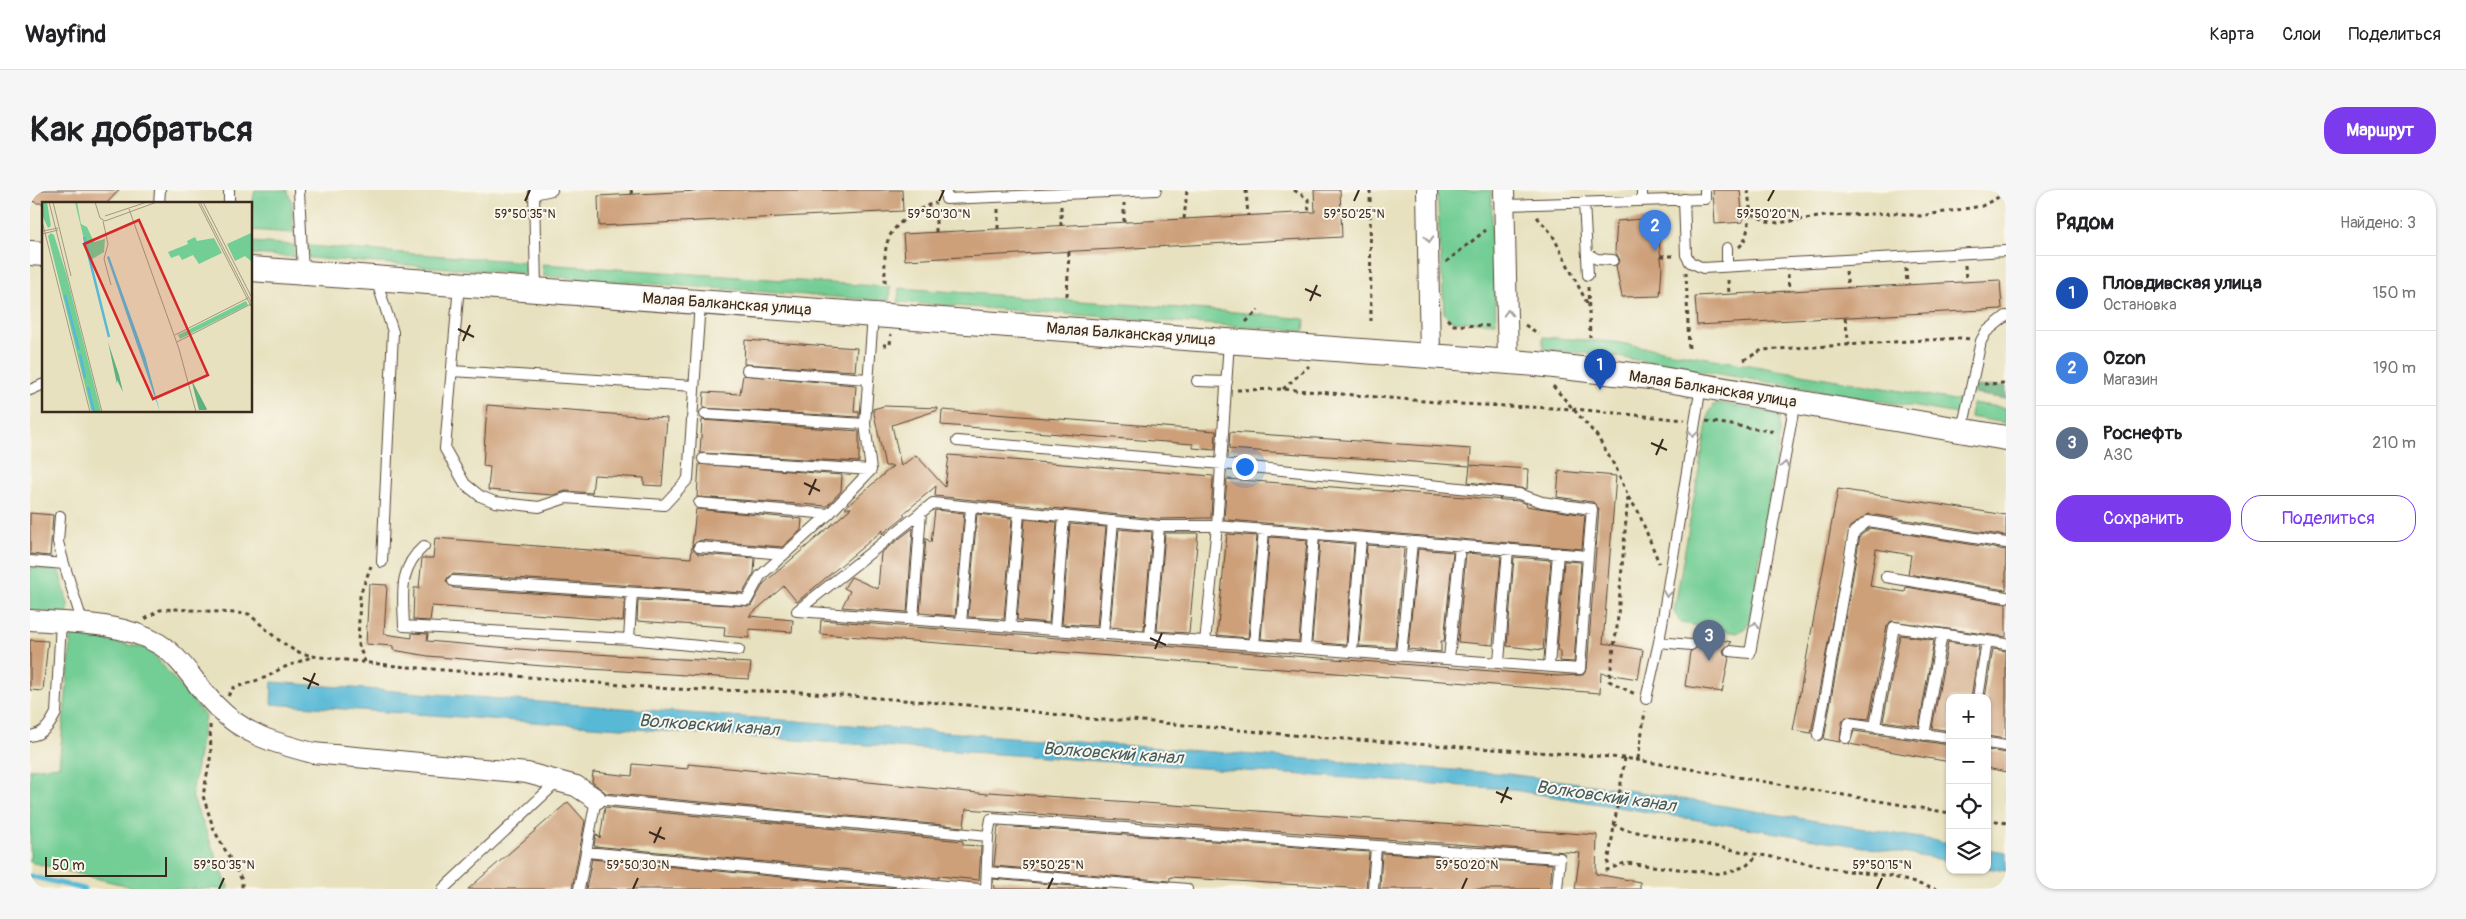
<!DOCTYPE html>
<html lang="ru">
<meta charset="utf-8">
<style>
:root{--surface:#fff;--page:#f6f6f6;--text:#202124;--muted:#757577;--line:#e0e0e0;--accent:#7c3aed}
body{margin:0;font-family:Pangolin,sans-serif;background:var(--page);color:var(--text)}
.controls{position:absolute;right:15px;bottom:15px;display:grid;overflow:hidden;border-radius:10px;box-shadow:0 1px 4px #0004}
.controls button{width:45px;height:45px;display:grid;place-items:center;padding:0;border:0;border-bottom:1px solid var(--line);background:var(--surface);color:var(--text);font:25px sans-serif}
.scale{position:absolute;left:15px;bottom:12px;width:122px;box-sizing:border-box;padding-left:5px;border:2px solid #3b2a1e;border-top:0;font-size:14px;line-height:18px;white-space:nowrap;color:#3b2a1e;-webkit-text-stroke:4px #fbf7ec;paint-order:stroke}
.you{position:absolute;left:1214px;top:276px;width:18px;height:18px;margin:-12px;border:4px solid #fff;border-radius:50%;background:#1a73e8;box-shadow:0 0 0 8px #1a73e833}
.badge{display:grid;place-items:center;width:32px;height:32px;border-radius:50%;background:var(--accent);color:#fff;font-size:16px;font-weight:700}
.pin{position:absolute;translate:-50% -41px;filter:drop-shadow(0 1px 2px #0008)}
.pin::after{content:'';position:absolute;top:26px;width:18px;height:15px;background:inherit;clip-path:polygon(0 0,100% 0,50% 100%)}
.list{margin:0;padding:0;list-style:none}
h2{display:flex;justify-content:space-between;align-items:center;height:65px;margin:0;padding:0 20px;font-size:21px}
h2 small{font-size:16px;font-weight:400;color:var(--muted)}
.list li{display:grid;grid-template-columns:32px 1fr auto;gap:15px;align-items:center;box-sizing:border-box;height:75px;padding:0 20px;border-top:1px solid var(--line)}
.list b{display:block;font-size:19px;white-space:nowrap}
.list p{margin:0;font-size:16px;white-space:nowrap;color:var(--muted)}
.list em{font-size:16px;font-style:normal;color:var(--muted)}
.actions{display:flex;gap:10px;padding:15px 20px}
.actions a{flex:1;padding:11px 0;border:1px solid var(--accent);border-radius:20px;text-align:center;font-size:18px;color:var(--accent)}
.actions .main{background:var(--accent);color:#fff}
.icon{flex:none;width:28px;height:28px;fill:none;stroke:currentColor;stroke-width:2;stroke-linecap:round;stroke-linejoin:round}
.map{position:relative;flex:none;width:1976px;height:699px;overflow:hidden;border-radius:20px}
header{display:flex;align-items:center;gap:30px;box-sizing:border-box;height:70px;padding:0 25px;background:var(--surface);border-bottom:1px solid var(--line)}
header strong{font-size:24px}
nav{display:flex;gap:28px;margin-inline-start:auto;font-size:18px}
.intro{display:flex;align-items:center;justify-content:space-between;box-sizing:border-box;height:120px;padding:0 30px}
h1{margin:0;font-size:35px}
.button{padding:12px 22px;border-radius:20px;background:var(--accent);color:#fff;font-size:18px;font-weight:700}
main{display:flex;gap:30px;padding:0 30px}
aside{flex:1;background:var(--surface);border-radius:20px;box-shadow:0 1px 4px #0004}
.map>svg:first-child{display:block}
</style>
<header>
<strong>Wayfind</strong>
<nav><a>Карта</a><a>Слои</a><a>Поделиться</a></nav>
</header>
<div class="intro"><h1>Как добраться</h1><a class="button">Маршрут</a></div>
<main>
<div class="map">
<svg width="1976" height="699" viewBox="0 0 1976 699">
<rect width="100%" height="100%" fill="#fbf7ec"/>
<filter id="ink" filterUnits="userSpaceOnUse"><feTurbulence type="fractalNoise" baseFrequency=".02" numOctaves="2"/><feDisplacementMap in="SourceGraphic" scale="10" xChannelSelector="R" yChannelSelector="G"/><feConvolveMatrix kernelMatrix="1 2 1 2 8 2 1 2 1" color-interpolation-filters="sRGB"/></filter>
<filter id="wash" filterUnits="userSpaceOnUse"><feTurbulence type="fractalNoise" baseFrequency=".0096" numOctaves="4" result="noise"/><feDisplacementMap in="SourceGraphic" scale="20" xChannelSelector="R" yChannelSelector="G"/><feGaussianBlur stdDeviation="1.12" result="paint"/><feColorMatrix in="noise" values="0 0 0 0 0 0 0 0 0 0 0 0 0 0 0 0 0 1.4 0 .05"/><feComposite in="paint" operator="in"/></filter>
<g filter="url(#wash)">
<rect width="100%" height="100%" fill="#e7e1bf"/>
<!-- green -->
<path fill="#73ce95" stroke="#577c5a" d="M225 0H257L262 13 263 43 221 40V20Z
M1407 0H1461L1466 133 1421 131 1414 123Z
M221 52 264 55V67L221 64Z
M278 56 498 72 499 84 279 68Z
M512 74 860 97 859 111 514 86Z
M869 98 1205 122 1275 129 1274 141 868 112Z
M1513 147 1584 152 1930 211 1928 224 1582 166 1513 159Z
M1690 213 1747 224 1750 231V243L1720 430 1715 438 1707 443 1651 433 1644 422 1679 223 1683 215Z
M1942 213 1976 218V233L1940 227Z
M0 377 29 381 39 417 37 424 0 420Z
M42 444 119 459 175 526 162 606 199 699H110L0 672V579L29 576Z"/>
<!-- forest -->
<path fill="#5eb17e" stroke="#4c6e4e" d="M1976 196V209L1944 204 1945 197Z"/>
<!-- water -->
<path fill="#58b9d7" stroke="#4a727a" d="M242 492 1478 584 1585 598 1920 653V671L1477 599 241 514Z
M1957 659 1976 662V681L1957 678Z"/>
<g fill="none" stroke-linecap="round" stroke-linejoin="round">
<!-- stream -->
<path stroke="#58b9d7" stroke-width="5" d="M0 686 54 699"/>
</g>
<g id="blocks">
<!-- building -->
<path fill="#cda07a" d="M0 0H89L76 14 7 13 0 10Z
M685 0H872L873 21 569 36 568 6Z
M1284 0H1310L1312 47 875 70 873 44 1285 22Z
M1683 0H1710L1713 32 1685 34Z
M1626 28 1632 76 1630 106 1592 107 1586 76 1590 70 1585 61 1587 31Z
M1970 90 1972 119 1667 135 1665 106Z
M715 150 827 158 825 181 714 174Z
M713 185 824 195 826 196 824 222H829V227L673 218 674 202 710 204Z
M457 215 637 228 632 296 614 295V288L564 285 562 303 536 301 523 305 458 300 460 277 453 276Z
M854 216 908 218V220L862 235 871 276 886 265 915 297 919 265 1183 286 1181 328 1129 329 905 306 906 296 873 324 875 326 852 344 853 340 767 412 754 396 719 426 763 430 762 442 719 439V448L694 446 695 437 607 431 608 410 721 416 734 393 821 318H815L863 276H855L843 219Z
M912 220 1186 241 1185 260 1163 258V254L911 235Z
M672 230 829 241V272L670 263Z
M1200 242 1441 259 1440 275 1498 279 1497 299 1438 292 1440 276 1199 259Z
M669 274 812 285 811 301 797 316 667 307Z
M1529 281 1586 286 1573 453 1613 460 1608 489 1571 483 1570 503 790 444 791 430 1528 486 1553 485 1557 479 1569 319 1563 312 1527 307Z
M1197 289 1488 311 1497 314 1496 316 1555 325 1552 359 1198 330 1194 329Z
M1808 299 1976 325V346L1839 324 1820 337 1781 543 1763 540Z
M666 319 772 329 771 340 752 357 670 350 662 356Z
M905 320 934 323 925 426 890 423 896 348 901 353Z
M0 323 23 325 20 366 0 364Z
M947 324 982 328 974 429 938 427Z
M995 329 1027 332 1019 433 987 430Z
M1040 334 1076 337 1067 436 1032 434Z
M883 338 877 422 812 417 820 401 814 398 821 387 848 399 851 363Z
M1840 338 1976 360V400L1878 384 1881 365 1846 359 1840 396 1875 402 1876 397 1976 414V447L1861 431 1857 436 1839 529 1816 527 1812 532 1810 552 1794 549 1830 346Z
M1089 339 1122 342 1114 440 1080 437Z
M1135 343H1168L1159 443 1127 441Z
M1197 344 1227 346 1218 448 1187 445Z
M1240 347 1277 350 1269 451 1231 449Z
M405 348 661 368 662 357 668 364 725 368 724 383 713 403 423 384 418 387 416 391 423 398 595 409 593 431 402 416 400 431 383 430 384 398H389L392 368H403Z
M1290 351 1324 354 1316 455 1282 452Z
M1337 355 1374 358 1365 458 1329 456Z
M1388 359 1423 362 1414 451H1411V462L1378 459Z
M1436 363 1471 366 1463 455 1428 452Z
M1484 367 1521 370 1513 460 1477 456Z
M1534 371 1551 372 1544 472 1530 471V461H1527Z
M339 394 357 395 354 444 382 448V443L398 444 397 451 513 461 721 473 719 489 513 476 398 466 363 460V456L336 454Z
M1662 445 1702 452 1693 460 1694 464 1699 468 1692 502 1655 496 1660 462 1668 456 1667 452 1662 448Z
M1870 445 1904 450 1889 536 1853 531Z
M0 450 18 451 13 501 0 500Z
M1918 452 1949 457 1941 508H1920V541L1902 538Z
M1963 459 1976 461V549L1957 546V508H1955Z
M1824 541 1920 555V572L1819 554Z
M1957 560 1976 563V582L1957 578Z
M603 574 658 579V574L958 604 959 602 1567 645 1566 684 1610 692V699H1545L1550 663 936 619 934 637 576 603 562 592 563 582 602 586Z
M538 612 555 631 542 699H438Z
M575 617 933 651V655L951 656 949 690 909 686V688L564 656 566 644 570 648Z
M968 636 1339 662 1336 699 1140 687V691L964 676Z
M1352 663 1522 674 1520 699H1350Z
M562 669 876 699H556Z
M963 689 1076 699H964Z"/>
</g>
</g>
<g filter="url(#ink)">
<use href="#blocks" fill-opacity="0" stroke="#554536" stroke-width="1"/>
<g fill="none" stroke-linecap="round" stroke-linejoin="round">
<!-- service casing -->
<g stroke="#554536" stroke-width="12">
<path id="service" d="M199 0V14
M269 0 273 83
M504 0 506 99
M916 0V9L1126 0
M1612 0V10
M504 4 522 0
M1654 9 1656 65 1660 72 1673 78 1976 61
M1554 12 1558 85
M129 14 130 0
M1475 15 1675 9V0
M1697 58V77
M1557 64 1567 69 1583 70
M346 89 363 142 352 372
M429 95 415 259 435 294 450 306 465 312 509 317 536 308 634 315 658 289 670 112
M717 180 837 189
M422 181 664 196
M1167 191 1197 192
M0 200 14 194
M675 224 835 234
M1932 240 1951 151 1956 142 1976 126
M927 251 1192 274 1489 304 1512 312 1562 319 1558 366
M673 269 841 280
M669 313 799 324
M903 313 1129 336H1187L1558 366 1550 479 767 421Z
M394 356C368 379 373 404 374 436L599 449 709 460
M669 357 754 364
M0 371 34 374 28 352 30 326
M34 374 53 434
M1856 387 1976 407
M423 391 717 410 730 386 799 324 841 280 835 234 843 125
M883 429 891 322
M931 433 941 317
M980 437 989 322
M1025 440 1034 326
M1073 444 1083 331
M1120 447 1129 336
M599 449 602 403
M1175 452 1187 336 1199 151
M1224 455 1234 340
M1661 455 1629 452 1671 196
M1275 459 1284 344
M1700 461 1720 463 1765 211
M1322 462 1331 348
M1371 465 1382 352
M1419 469 1430 356
M1469 472 1478 359
M1519 476 1528 363
M1948 508 1957 451
M1616 509 1629 452
M1845 536 1864 437 1976 454
M1788 545 1824 342 1838 331 1976 353
M1894 545 1912 444
M0 546C14 544 20 535 26 523L31 432
M1816 548 1819 533 1920 548
M1957 553 1976 556
M556 662 949 699
M957 682 1157 699
M413 699 526 593
M549 699 566 609 958 646 961 629C1151 641 1340 657 1530 668L1527 699
M956 699 958 646
M1343 699 1346 657"/>
</g>
<!-- minor casing -->
<g stroke="#554536" stroke-width="22">
<path id="minor" d="M1397 0 1400 166
M1474 0 1478 171
M0 430C43 433 91 432 129 454 153 469 166 496 186 516 214 545 245 553 283 563L497 583 546 596 566 609"/>
</g>
<!-- tertiary casing -->
<g stroke="#554536" stroke-width="26">
<path id="tertiary" d="M0 63 14 64
M221 79 1507 174 1620 187 1976 248"/>
</g>
<!-- path -->
<path stroke="#554536" stroke-width="3" stroke-dasharray="4 4" stroke-linecap="butt" d="M601 0 602 4
M659 0V1
M1216 0 1218 26
M1264 0 1278 9 1279 23
M1340 0 1341 131
M1718 0 1720 18 1724 25 1737 31 1748 33 1795 26 1866 23 1890 26 1952 16 1976 3
M1507 27 1522 44 1559 117
M1154 29 1157 0
M1094 32V13
M1031 36V16
M968 39V17
M906 42V18
M1709 57C1718 50 1719 30 1720 19
M1631 66H1646
M1416 72 1456 40
M1935 75 1936 91
M1876 78 1877 95
M1816 81 1818 98
M1656 82 1659 161
M1758 84 1759 101
M1698 90 1699 104
M855 93C855 61 851 44 881 25 889 20 896 15 906 13
M1558 97 1560 147
M1037 106 1039 61
M1815 128 1819 155
M1417 129 1424 135 1461 136
M1216 132 1228 120
M1495 135 1509 144
M853 155H860L861 144
M1714 170 1732 160 1930 148 1941 149
M1954 194 1976 193
M1523 196 1567 246 1587 280 1598 306 1587 437 1579 491 1605 504
M1253 199 1279 176
M1207 200 1253 199 1430 214 1545 219 1655 230
M1676 231 1746 242
M1598 307 1608 321 1629 373
M115 429 130 420 146 419 219 424 246 448 265 461 282 466 366 476 640 499 771 502 975 518 1069 530H1101L1284 547 1595 568 1920 623
M335 472 328 453 330 405 341 376
M198 506 203 498 237 487 250 479 281 467
M180 535 181 564 173 606 184 640 212 690V699
M1595 568 1577 680 1595 673 1693 684 1716 676 1727 666
M1608 569 1615 521
M1957 629 1976 633
M1583 634 1596 640 1817 681 1860 686 1906 699"/>
<!-- service -->
<use href="#service" stroke="#fff" stroke-width="10"/>
<!-- minor -->
<use href="#minor" stroke="#fff" stroke-width="20"/>
<!-- tertiary -->
<use href="#tertiary" stroke="#fff" stroke-width="24"/>
</g>
<!-- one-way arrows -->
<defs><path id="oneway-chevron" d="M-2-3.5L2.5 0L-2 3.5" fill="none" stroke-width="1.6" stroke-linecap="round" stroke-linejoin="round" transform="scale(1.25)"/></defs>
<g stroke="#a79f9a">
<use href="#oneway-chevron" transform="translate(1399 49) rotate(88)"/>
<use href="#oneway-chevron" transform="translate(1478 123) rotate(-92)"/>
<use href="#oneway-chevron" transform="translate(1663 244) rotate(99)"/>
<use href="#oneway-chevron" transform="translate(1755 275) rotate(-80)"/>
<use href="#oneway-chevron" transform="translate(1637 404) rotate(99)"/>
<use href="#oneway-chevron" transform="translate(1725 435) rotate(-80)"/>
</g>
</g>
<!-- ticks -->
<path fill="none" stroke="#3b2a1e" stroke-width="2" d="M495 11 500 0M909 11 914 0M1324 11 1329 0M1738 11 1744 0M1275 99 1291 106M1280 111 1287 95M428 139 444 147M433 151 440 135M1621 253 1637 260M1626 265 1633 249M774 293 790 301M779 305 786 289M1120 448 1136 455M1125 459 1132 443M273 488 289 495M278 499 285 483M1466 602 1482 609M1471 613 1478 597M619 642 635 649M624 653 631 637M189 699 194 688M603 699 608 688M1018 699 1023 688M1432 699 1437 688M1847 699 1852 688"/>
<g text-anchor="middle" stroke-width="4" stroke-linejoin="round" paint-order="stroke">
<!-- street labels -->
<g font-size="16" fill="#3b2a1e" stroke="#fbf7ec">
<text transform="translate(697 113) rotate(4)" y="6">Малая Балканская улица</text>
<text transform="translate(1101 143) rotate(4)" y="6">Малая Балканская улица</text>
<text transform="translate(1683 198) rotate(9)" y="6">Малая Балканская улица</text>
</g>
<!-- water labels -->
<g font-size="18" font-style="italic" fill="#455c5f" stroke="#fbf7ec">
<text transform="translate(679 535) rotate(4)" y="6">Волковский канал</text>
<text transform="translate(1083 563) rotate(4)" y="6">Волковский канал</text>
<text transform="translate(1576 606) rotate(8)" y="6">Волковский канал</text>
</g>
</g>
<!-- overview -->
<g transform="translate(12 12)">
<rect width="210" height="210" fill="#e7e1bf"/>
<path d="M0 0H5L9 24 6 26 0 13ZM33 0H35L39 22 45 25 52 40 63 37 62 50 47 59ZM9 31 12 33 24 71 59 210 49 208 6 34ZM209 31 210 60 203 54 193 59 185 42ZM153 35 155 39 172 36 180 51 157 62 151 53 140 58 137 53 129 56 126 50 146 42 145 39ZM204 99 206 103 138 137 136 133Z" fill="#73ce95"/>
<path d="M66 140 77 173 81 190 75 178V182ZM149 177 165 207 164 208H157Z" fill="#5eb17e"/>
<path d="M67 54 103 154 118 210 65 55Z" fill="#58b9d7"/>
<path fill="none" stroke="#58b9d7" stroke-width="2.5" d="M42 35 67 135M23 93 37 148M38 152 43 176M46 185 52 210"/>
<path fill="none" stroke="#a2987f" stroke-width="1" d="M7 0 60 210M11 0 29 74M53 0 58 16 63 19M156 0 210 106M158 0 210 102M161 0 210 96M87 7 137 147 154 210M63 14 105 0M0 19 48 210M61 19 66 42 62 57 69 83M63 19 115 0M1 29 16 26M0 32 16 28M133 133 206 96M135 140 209 102"/>
<path fill="#d62828" fill-opacity="0.15" stroke="#d62828" stroke-width="2.5" d="M97 18 166 173 111 197 42 42Z"/>
<rect width="210" height="210" fill="none" stroke="#3b2a1e" stroke-width="2.5"/>
</g>
<g font-size="12" text-anchor="middle" fill="#3b2a1e" stroke="#fbf7ec" stroke-width="4" stroke-linejoin="round" paint-order="stroke">
<text x="495" y="28">59°50'35"N</text>
<text x="909" y="28">59°50'30"N</text>
<text x="1324" y="28">59°50'25"N</text>
<text x="1738" y="28">59°50'20"N</text>
<text x="194" y="679">59°50'35"N</text>
<text x="608" y="679">59°50'30"N</text>
<text x="1023" y="679">59°50'25"N</text>
<text x="1437" y="679">59°50'20"N</text>
<text x="1852" y="679">59°50'15"N</text>
</g>
</svg>
<div class="controls">
<button>+</button>
<button>−</button>
<button><svg class="icon" aria-label="locate" viewBox="0 0 24 24"><circle cx="12" cy="12" r="6"/><path d="M12 2v4M12 18v4M2 12h4M18 12h4"/></svg></button>
<button><svg class="icon" aria-label="layers" viewBox="0 0 24 24"><path d="M12 4l9 5-9 5-9-5zM3 14l9 5 9-5"/></svg></button>
</div>
<div class="scale">50 m</div>
<div class="you"></div>
<div class="pin badge" style="left:1570px;top:200px;background:#1a4fb4">1</div>
<div class="pin badge" style="left:1625px;top:61px;background:#3f7fe0">2</div>
<div class="pin badge" style="left:1679px;top:471px;background:#5c6f8a">3</div>
</div>
<aside>
<h2>Рядом<small>Найдено: 3</small></h2>
<ul class="list">
<li><span class="badge" style="background:#1a4fb4">1</span><div><b>Пловдивская улица</b><p>Остановка</p></div><em>150 m</em></li>
<li><span class="badge" style="background:#3f7fe0">2</span><div><b>Ozon</b><p>Магазин</p></div><em>190 m</em></li>
<li><span class="badge" style="background:#5c6f8a">3</span><div><b>Роснефть</b><p>АЗС</p></div><em>210 m</em></li>
</ul>
<div class="actions"><a class="main">Сохранить</a><a>Поделиться</a></div>
</aside>
</main>
